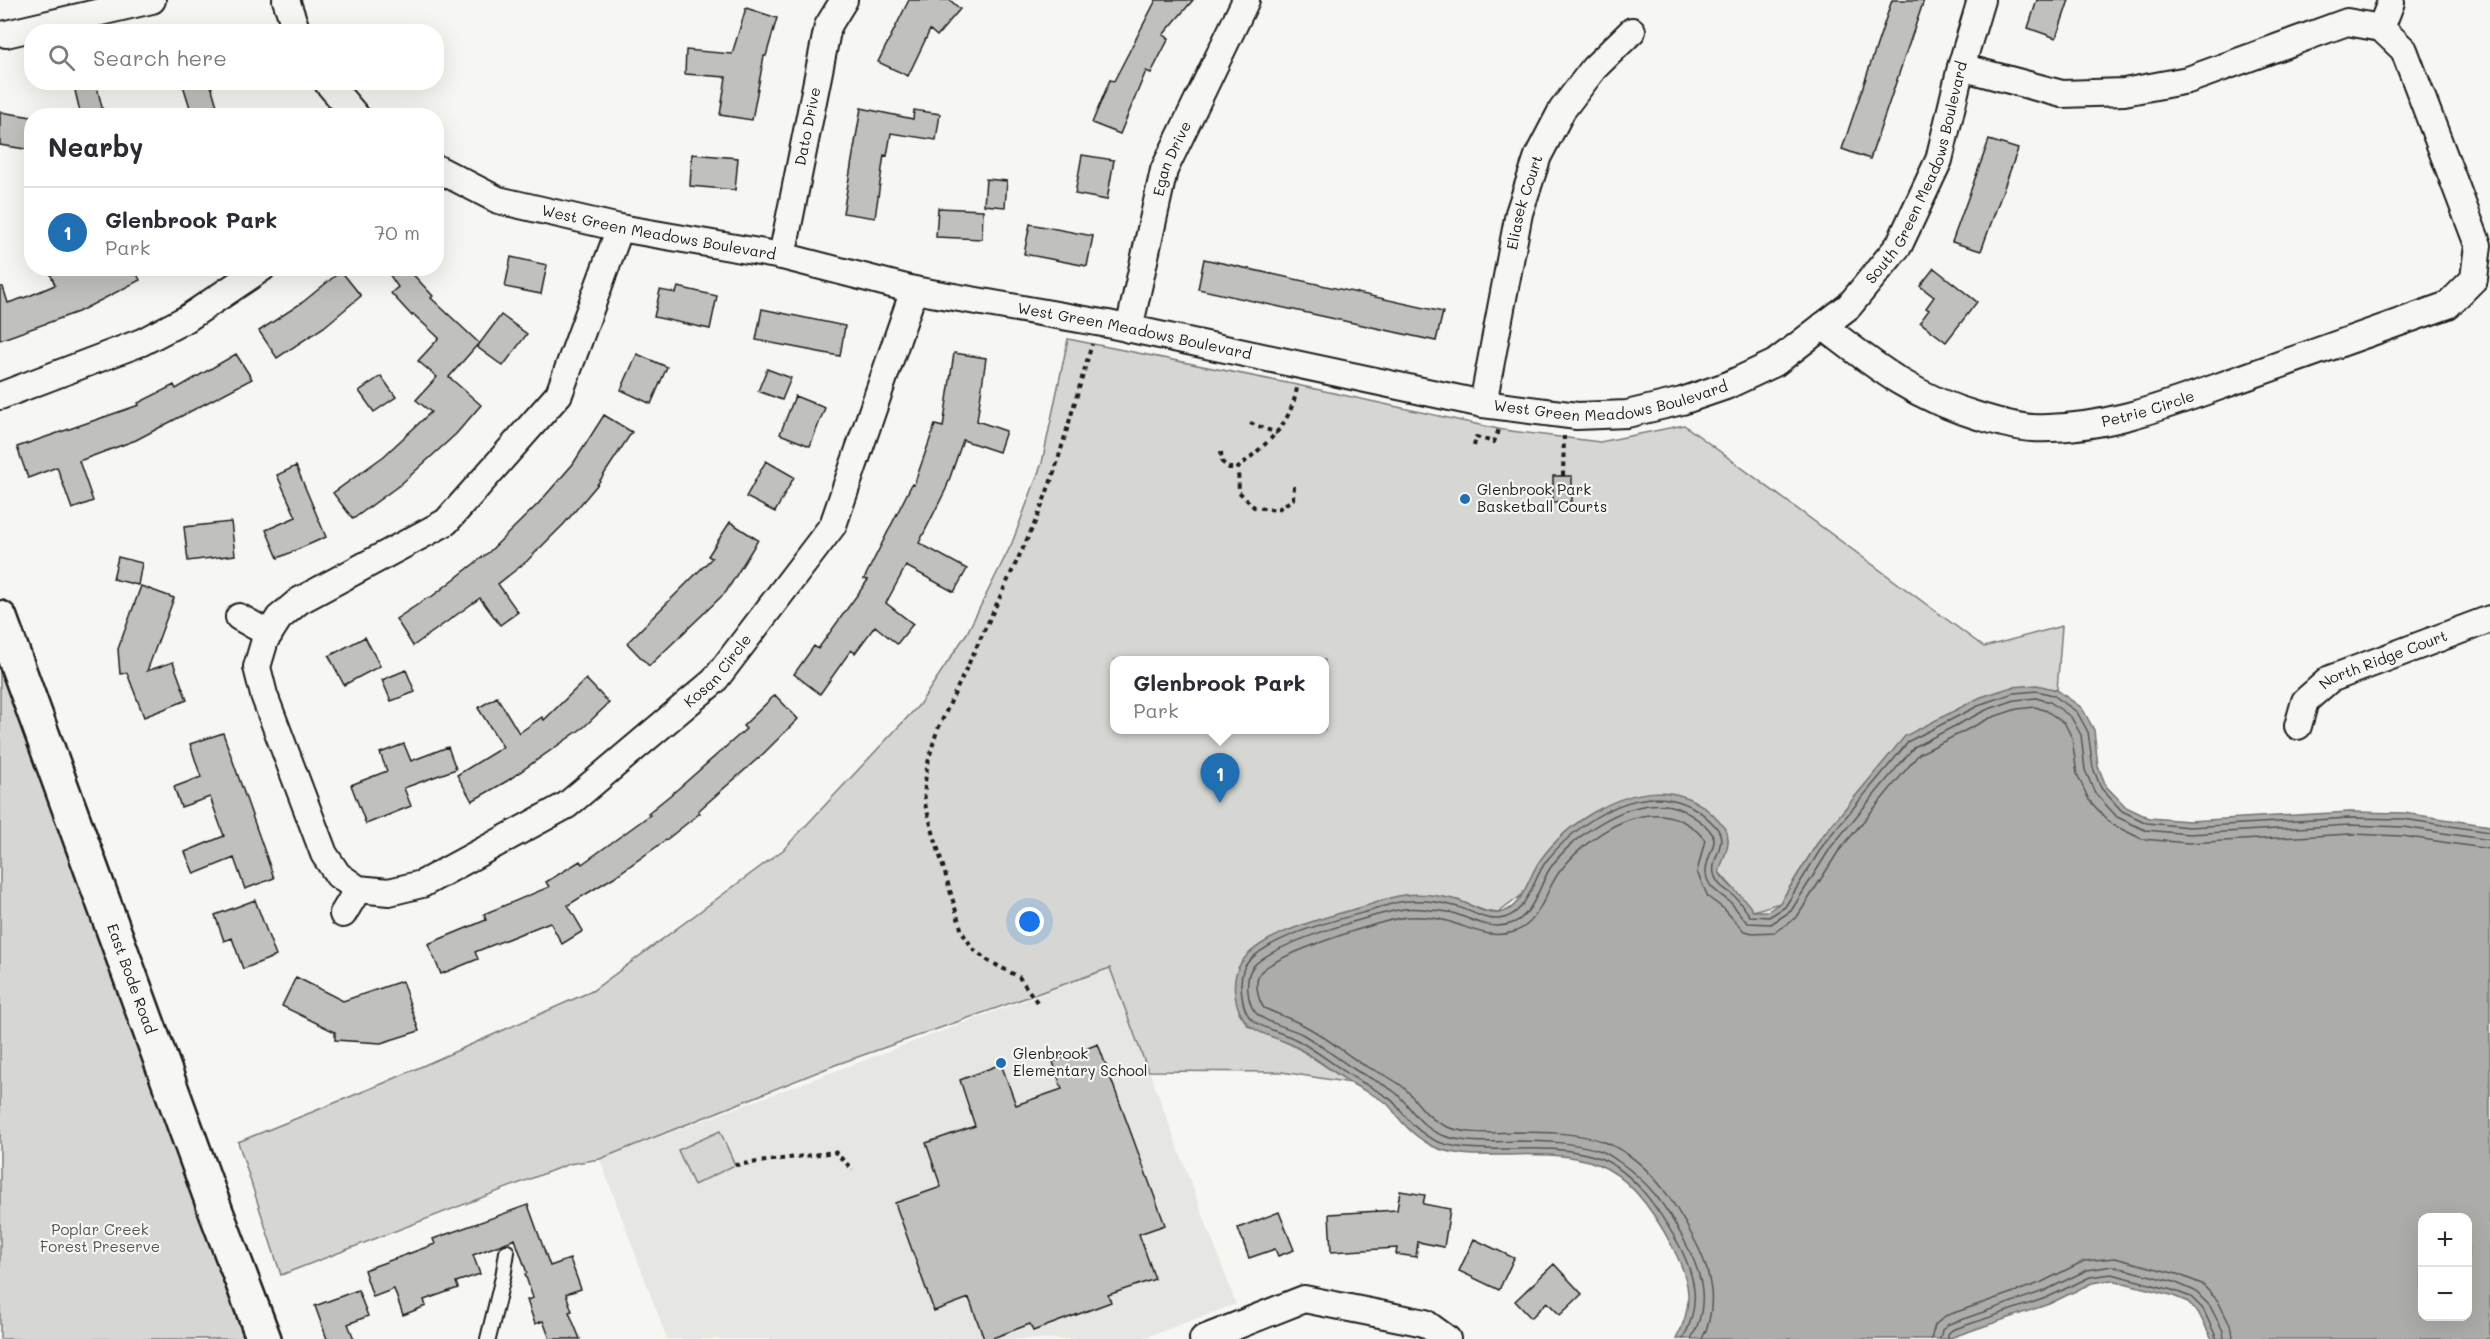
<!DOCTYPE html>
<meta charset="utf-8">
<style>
:root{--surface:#fff;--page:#f7f7f7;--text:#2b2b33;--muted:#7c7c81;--line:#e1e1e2;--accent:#1f6fb2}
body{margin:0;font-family:Mali,sans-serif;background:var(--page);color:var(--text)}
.controls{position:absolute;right:18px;bottom:18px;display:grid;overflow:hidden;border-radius:12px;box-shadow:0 6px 24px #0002}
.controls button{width:54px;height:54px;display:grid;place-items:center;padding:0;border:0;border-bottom:2px solid var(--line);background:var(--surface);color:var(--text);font:30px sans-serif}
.you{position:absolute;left:1030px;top:922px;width:21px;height:21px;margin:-15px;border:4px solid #fff;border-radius:50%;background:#1a73e8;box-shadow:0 0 0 9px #1a73e833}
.badge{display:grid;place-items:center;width:39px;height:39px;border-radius:50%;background:var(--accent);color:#fff;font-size:20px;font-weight:700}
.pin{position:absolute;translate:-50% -50px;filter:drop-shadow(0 2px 3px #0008)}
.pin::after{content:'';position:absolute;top:32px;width:21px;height:18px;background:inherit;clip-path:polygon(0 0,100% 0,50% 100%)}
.popup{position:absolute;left:1110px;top:656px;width:219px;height:78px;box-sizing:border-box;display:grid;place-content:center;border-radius:12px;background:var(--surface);filter:drop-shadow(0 2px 4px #0005);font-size:20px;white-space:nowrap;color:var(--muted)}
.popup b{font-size:22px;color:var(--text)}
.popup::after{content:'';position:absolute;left:50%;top:100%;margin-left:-12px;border:12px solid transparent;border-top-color:var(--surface)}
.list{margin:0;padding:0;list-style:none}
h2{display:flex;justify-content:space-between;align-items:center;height:78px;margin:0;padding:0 24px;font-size:26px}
h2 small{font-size:20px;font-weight:400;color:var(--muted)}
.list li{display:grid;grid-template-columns:39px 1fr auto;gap:18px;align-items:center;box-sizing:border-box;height:90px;padding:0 24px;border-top:2px solid var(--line)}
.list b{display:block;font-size:22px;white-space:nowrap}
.list p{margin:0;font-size:20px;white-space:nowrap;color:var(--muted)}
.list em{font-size:20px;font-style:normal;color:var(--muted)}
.icon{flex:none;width:33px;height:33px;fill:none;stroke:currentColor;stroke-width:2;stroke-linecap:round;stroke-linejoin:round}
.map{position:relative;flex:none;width:2490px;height:1339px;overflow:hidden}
.search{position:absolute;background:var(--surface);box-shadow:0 6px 24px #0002;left:24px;top:24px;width:420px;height:66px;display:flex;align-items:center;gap:15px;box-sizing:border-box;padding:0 21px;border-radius:24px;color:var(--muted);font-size:22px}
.panel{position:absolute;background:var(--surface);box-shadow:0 6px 24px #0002;left:24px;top:108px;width:420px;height:168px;border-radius:24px}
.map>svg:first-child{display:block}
</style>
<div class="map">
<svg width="2490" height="1339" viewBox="0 0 2490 1339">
<rect width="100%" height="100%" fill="#f6f6f2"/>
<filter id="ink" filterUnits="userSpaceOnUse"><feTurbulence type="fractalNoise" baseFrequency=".0167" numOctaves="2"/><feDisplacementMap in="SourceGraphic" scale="12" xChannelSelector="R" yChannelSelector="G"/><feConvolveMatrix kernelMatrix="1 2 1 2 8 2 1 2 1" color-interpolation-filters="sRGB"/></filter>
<g filter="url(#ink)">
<!-- built -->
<path fill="#e6e6e2" d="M1111 968 1236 1304 1141 1339H667L600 1159Z"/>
<!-- green -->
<path fill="#d6d6d2" stroke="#797977" stroke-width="1.5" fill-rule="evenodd" d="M1068 339 1297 385 1503 430 1600 442 1684 425 1984 647 2062 626 2057 690 2012 687 1861 790 1820 839 1780 903 1753 911 1719 872 1728 840 1522 895 1498 913 1485 911 1457 900 1405 895 1312 922 1277 936 1239 1012 1248 1026 1295 1046 1351 1083 1282 1072 1148 1071 1110 968 835 1065 600 1159 569 1164 281 1275 238 1142 384 1083 592 991 783 850 919 705 967 633 1012 543 1042 463ZM1115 660H1325V730H1115Z
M0 668 244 1339H0Z
M720 1131 735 1165 694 1185 678 1150Z"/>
<!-- water -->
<path fill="#acaca9" stroke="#727271" stroke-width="1.5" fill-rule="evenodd" d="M2037 685 2057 690 2082 708 2094 730 2098 766 2106 786 2126 807 2149 818 2189 821 2350 812 2404 813 2490 826V1339H2212L2198 1312 2188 1302 2171 1295 2112 1280 2092 1283 2049 1304 1947 1339H1676C1694 1306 1691 1282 1673 1248 1657 1217 1632 1177 1597 1164 1572 1154 1535 1154 1508 1155 1483 1155 1455 1157 1432 1146 1421 1140 1410 1131 1402 1122 1396 1116 1392 1107 1385 1102 1375 1095 1362 1090 1351 1083 1331 1071 1313 1055 1292 1045 1279 1038 1256 1034 1246 1022 1236 1010 1232 989 1236 974 1246 935 1328 917 1362 907 1376 903 1391 896 1405 895 1421 893 1442 896 1457 900 1471 904 1484 915 1499 913 1524 909 1528 875 1541 859 1555 840 1573 824 1594 812 1632 790 1677 781 1712 814 1719 822 1729 829 1728 841 1728 850 1722 862 1719 872 1728 887 1744 895 1753 911H1768L1780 903 1820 839 1905 736 1981 697 2012 687ZM2422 1218H2468V1316H2422Z"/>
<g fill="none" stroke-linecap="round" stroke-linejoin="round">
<!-- shore -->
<path stroke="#565654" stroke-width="1.5" d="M1683 1339C1701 1305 1696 1278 1679 1245 1661 1213 1636 1173 1600 1158 1576 1149 1540 1148 1515 1149 1489 1149 1460 1151 1436 1141 1425 1136 1413 1126 1405 1116 1399 1110 1395 1101 1387 1097 1376 1089 1364 1084 1353 1077 1334 1065 1317 1051 1297 1040 1284 1033 1267 1030 1255 1022 1243 1014 1242 999 1241 986 1241 978 1242 968 1248 962 1272 935 1336 920 1370 911 1382 907 1396 901 1408 901 1422 900 1440 902 1454 906 1469 909 1482 920 1498 919 1528 917 1532 879 1547 860 1587 811 1665 767 1716 827 1730 843 1708 860 1715 877 1719 887 1726 889 1733 895 1740 901 1745 909 1750 916L1769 917 1785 907 1825 842 1909 741 1984 703 2014 693 2037 691 2053 695 2077 712 2088 732 2093 768 2101 788 2122 811 2147 823 2189 827 2350 818 2403 819 2490 832
M1691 1339C1711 1304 1702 1273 1684 1240 1666 1206 1650 1183 1618 1161 1612 1157 1607 1153 1601 1151 1574 1142 1544 1141 1517 1141 1491 1142 1463 1144 1439 1134 1419 1125 1411 1107 1396 1093 1385 1084 1369 1078 1357 1071 1338 1059 1321 1045 1302 1034 1288 1027 1265 1023 1255 1012 1247 1002 1245 978 1252 968 1269 944 1374 914 1404 909 1412 908 1422 909 1430 910 1439 911 1448 911 1456 914 1475 921 1492 931 1513 923 1533 915 1539 887 1549 870 1570 836 1630 797 1671 806 1684 809 1716 828 1714 842 1712 852 1705 863 1706 874 1708 889 1721 894 1731 903 1737 909 1741 917 1748 923L1771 924 1791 911 1831 847 1914 747 1986 710 2015 700 2036 698 2050 702 2071 717 2081 735 2085 770 2095 793 2117 817 2145 830 2189 834 2350 825 2403 827 2490 840
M1702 1339C1719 1307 1711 1270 1694 1239 1674 1201 1649 1161 1607 1143 1581 1132 1540 1132 1512 1132 1490 1133 1461 1135 1441 1124 1423 1115 1416 1098 1402 1086 1391 1077 1375 1071 1362 1064 1343 1052 1325 1036 1305 1026 1292 1019 1277 1014 1264 1008 1258 1000 1254 982 1260 973 1273 955 1384 919 1408 917 1421 916 1441 918 1453 923 1475 930 1491 939 1514 932 1541 923 1545 890 1560 871 1593 829 1662 786 1705 840L1697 872 1708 897 1724 909 1744 931 1753 933 1775 932 1797 917 1838 852 1919 754 1990 718 2017 709 2035 707 2047 711 2065 724 2072 738 2077 774 2089 800 2111 824 2142 839 2188 843 2350 834 2402 836 2490 849
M1931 1339 1935 1325 1945 1316 2040 1283 2084 1261 2115 1258 2177 1274 2202 1284 2218 1301 2232 1329 2233 1339
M1940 1339 1942 1330 1949 1324 2044 1291 2087 1270 2113 1266 2174 1282 2195 1291 2210 1306 2223 1331 2224 1339
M1948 1339V1334L1952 1330 2046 1298 2090 1277 2112 1274 2172 1290 2191 1297 2203 1309 2217 1339"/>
</g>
<!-- building -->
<path fill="#c0c0bd" stroke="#1c1c1c" stroke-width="1.5" d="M909 0H950L960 9 937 36 930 30 908 76 878 62Z
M1156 0H1193L1163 35 1169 38 1151 73 1146 71 1120 134 1092 123 1110 80 1114 81Z
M1892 0H1924L1870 159 1842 149Z
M2037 0H2069L2056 38 2028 28Z
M746 8 777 18 766 56H764L752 120 720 115 726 77 685 74 686 50 732 54Z
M73 82H96L104 116H81Z
M182 82H210L217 106 192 114Z
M861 108 913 119 914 110 940 114 936 140 891 133 887 156 884 155 875 218 843 213Z
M0 112 32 117V150L0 145Z
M1989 140 2018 149 1981 251 1952 242Z
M692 154 738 158 735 190 690 186Z
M1082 155 1114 160 1107 200 1075 194Z
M986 179 1007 181 1005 207 984 205Z
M938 208 983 210 982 239 936 237Z
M1030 224 1093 236 1087 266 1024 254Z
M511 257 547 265 541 294 505 287Z
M1204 259 1443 312 1436 341 1198 289Z
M48 268H134L140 280 78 312 0 340V287H3L8 303 29 296 55 285Z
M385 268H407L433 296 431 298 479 343 449 377 481 405 456 434 401 484 353 519 333 493 384 456 431 412 416 400 437 377 418 361 439 338 413 314 412 316 391 293 398 287Z
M1934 268 1977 302 1946 342 1920 322 1929 310 1926 308 1934 297 1920 286Z
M341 271 361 296 324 327 277 358 259 331 303 302Z
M678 287 717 296 710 329 654 317 660 290 676 293Z
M762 309 845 326 840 356 756 340Z
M501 315 527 334 503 366 477 347Z
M954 353 986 358 977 421 1006 431 999 452 963 440 946 489 919 543 967 569 954 592 906 566 886 603 913 624 897 644 875 626 855 653 851 650 820 694 794 674 814 646 818 649 868 580 864 579 912 484 914 485 935 425 943 427Z
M236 354 252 379 136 440 79 461 93 501 72 509 57 467 28 478 17 447 139 405 138 403 174 385 176 389Z
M637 354 667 367 651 404 621 390Z
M767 369 791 378 782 400 758 391Z
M381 376 396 397 374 412 359 391Z
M795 396 825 408 810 446 780 434Z
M604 415 632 432 597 485 564 524 527 561 498 584 518 612 500 625 480 598 413 646 396 619 429 597 430 598 489 552 538 504 573 464Z
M766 461 794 477 775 512 746 497Z
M296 466 326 537 278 558 266 530 296 517 277 475Z
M1553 476H1572V501L1553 502Z
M231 522 235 555 188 561 184 527Z
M730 522 758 540 726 592 649 666 627 643 712 558 708 556Z
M118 557 142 563 138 585 113 579Z
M141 586 174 598 147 671 173 662 187 700 144 717 127 673 120 674 118 649Z
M365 637 380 666 344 685 329 656Z
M406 670 415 692 391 701 382 680Z
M586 679 609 703 584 727 507 781 472 801 457 775 503 747 478 708 497 697 519 733 542 717 544 720Z
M775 695 798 719 763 754 698 811 700 813 666 840 614 877 568 905 583 931 562 944 550 922 475 952 478 959 441 974 428 944 486 920 484 914 549 887 546 882 580 861 582 864 650 815 648 813 679 788 746 729 743 726Z
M223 733 274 878 245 889 234 858 194 874 185 852 224 836 210 797 181 807 174 787 201 777 190 744Z
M404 744 411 761 448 747 456 769 404 788 411 806 366 824 351 785 387 771 380 753Z
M255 900 276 956 243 969 232 938 224 941 215 915Z
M296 977 343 1001 402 981 419 1031 381 1043 335 1040V1032L282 1006Z
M1098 1044 1165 1225 1139 1234 1155 1279 1108 1295 1111 1302 1033 1331 1030 1324 990 1339H984L969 1298 934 1311 895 1203 941 1187 926 1143 975 1126 960 1080 1001 1064 1016 1105 1062 1089 1053 1062Z
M1400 1191 1425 1195 1423 1204 1450 1209 1444 1247 1418 1242 1416 1257 1396 1254 1397 1248 1331 1252 1329 1214 1397 1210Z
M528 1205 550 1266 570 1259 581 1289 566 1294 572 1311 569 1312 580 1339H550L543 1321 535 1324 527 1300 533 1298 525 1274 527 1273 515 1239 473 1255 480 1274 456 1282 458 1288 424 1300 426 1306 403 1315 394 1289 373 1297 364 1270 435 1244 433 1239Z
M1279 1212 1294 1250 1278 1256 1275 1249 1249 1258 1238 1228Z
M1474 1239 1514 1258 1499 1290 1459 1271Z
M1554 1264 1582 1294 1560 1315 1547 1302 1531 1318 1515 1301Z
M358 1290 368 1316 348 1324 354 1339H327L315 1306Z"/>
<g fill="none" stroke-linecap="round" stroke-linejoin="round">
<!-- lane casing -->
<g stroke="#1c1c1c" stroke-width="18">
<path id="lane" d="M488 1339 503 1277 507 1252"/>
</g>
<!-- street casing -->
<g stroke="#1c1c1c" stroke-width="30">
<g id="street">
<path d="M286 0 297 32"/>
<path d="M2381 28 2391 2"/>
<path d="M6 34 152 0"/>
<path d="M327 82 356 116"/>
<path id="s1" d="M436 168 498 200 620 228 782 256 914 290 1108 324 1483 404 1577 416 1627 414 1682 401 1726 386 1775 363 1849 306 1899 245 1939 160 1961 67 1981 0"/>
<path id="s2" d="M620 228 559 394 446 522 299 601 279 618 265 640 257 667 264 695 324 854 338 875 358 889 389 892 422 884 567 805 714 681 833 525 914 290"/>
<path id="s3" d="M782 256 828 26 844 0"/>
<path id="s4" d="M1823 326C1875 366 1913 397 1978 416 1995 421 2014 427 2032 428 2108 431 2180 400 2251 375 2317 351 2383 328 2448 305L2474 279 2478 245 2404 50 2381 28 2347 22 2188 80 2124 92 2062 94 1961 67"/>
<path id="s5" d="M1129 329 1164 170 1246 0"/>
<path d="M0 396 142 342 186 319 262 268"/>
<path id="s6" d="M1483 404 1519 213 1538 156 1562 110 1594 68 1632 31"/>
<path d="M239 617 269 634"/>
<path id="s7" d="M2298 726 2305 701 2330 679 2490 619"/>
<path d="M343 914 358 889"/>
<path d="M1203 1339 1304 1299 1425 1323 1447 1339"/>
</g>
</g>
<!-- secondary casing -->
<g stroke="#1c1c1c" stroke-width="38">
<g id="secondary">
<path id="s8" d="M0 618 216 1212 264 1339"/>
</g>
</g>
<!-- path -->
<path stroke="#1c1c1c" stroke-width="4" stroke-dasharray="4.5 4.5" stroke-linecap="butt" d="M1250 423 1277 433
M1474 446 1476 437 1494 442 1499 429
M1221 452 1222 462 1229 468H1238
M1563 476 1564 436
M1294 486 1293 499 1277 510 1254 507 1239 492 1238 468C1267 442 1289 429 1297 388
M1037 1002 1019 977 987 960 974 950 962 932 925 804C923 778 929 756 937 731L1038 516 1055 470 1092 344
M735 1165 835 1152 853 1170"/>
<!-- lane -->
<use href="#lane" stroke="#f6f6f2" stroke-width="14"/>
<!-- street -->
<use href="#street" stroke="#f6f6f2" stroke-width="26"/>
<!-- secondary -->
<use href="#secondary" stroke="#f6f6f2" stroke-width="33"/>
</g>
</g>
<!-- markers -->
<g fill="#1f6fb2" stroke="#f6f6f2" stroke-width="2">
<circle cx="1465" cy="499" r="6"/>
<circle cx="1001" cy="1063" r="6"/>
</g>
<g text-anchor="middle" stroke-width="4.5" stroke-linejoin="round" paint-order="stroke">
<!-- street labels -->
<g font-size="15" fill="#1c1c1c" stroke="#f6f6f2">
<text dy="5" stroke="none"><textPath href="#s3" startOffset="132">Dato Drive</textPath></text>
<text dy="5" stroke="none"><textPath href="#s5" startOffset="176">Egan Drive</textPath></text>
<text dy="5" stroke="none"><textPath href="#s1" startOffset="1624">South Green Meadows Boulevard</textPath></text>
<text dy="5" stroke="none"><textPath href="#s6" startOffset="206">Eliasek Court</textPath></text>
<text dy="5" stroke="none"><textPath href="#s1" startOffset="234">West Green Meadows Boulevard</textPath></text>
<text dy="5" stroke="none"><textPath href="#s1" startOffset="720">West Green Meadows Boulevard</textPath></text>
<text dy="5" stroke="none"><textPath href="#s1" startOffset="1206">West Green Meadows Boulevard</textPath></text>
<text dy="5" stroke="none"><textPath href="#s4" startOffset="354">Petrie Circle</textPath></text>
<text dy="5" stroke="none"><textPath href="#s7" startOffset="116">North Ridge Court</textPath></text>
<text dy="5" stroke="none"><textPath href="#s2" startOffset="1276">Kosan Circle</textPath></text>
<text dy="5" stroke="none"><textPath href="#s8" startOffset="384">East Bode Road</textPath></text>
</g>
<!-- poi labels -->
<g font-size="15" fill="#1c1c1c" stroke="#f6f6f2" text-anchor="start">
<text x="1477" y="495">Glenbrook Park<tspan x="1477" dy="17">Basketball Courts</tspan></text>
<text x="1013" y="1059">Glenbrook<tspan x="1013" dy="17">Elementary School</tspan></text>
</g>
<!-- park labels -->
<g font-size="15" fill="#545453" stroke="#f6f6f2">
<text x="100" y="1235">Poplar Creek<tspan x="100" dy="17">Forest Preserve</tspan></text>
</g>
</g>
</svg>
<div class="controls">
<button>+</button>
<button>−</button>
</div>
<div class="you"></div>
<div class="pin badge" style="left:1220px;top:803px">1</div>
<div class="popup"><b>Glenbrook Park</b>Park</div>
<div class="search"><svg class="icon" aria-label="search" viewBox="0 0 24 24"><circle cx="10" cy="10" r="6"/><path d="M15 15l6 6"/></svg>Search here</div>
<section class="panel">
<h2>Nearby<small></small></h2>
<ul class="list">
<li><span class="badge">1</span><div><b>Glenbrook Park</b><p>Park</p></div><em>70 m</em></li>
</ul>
</section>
</div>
